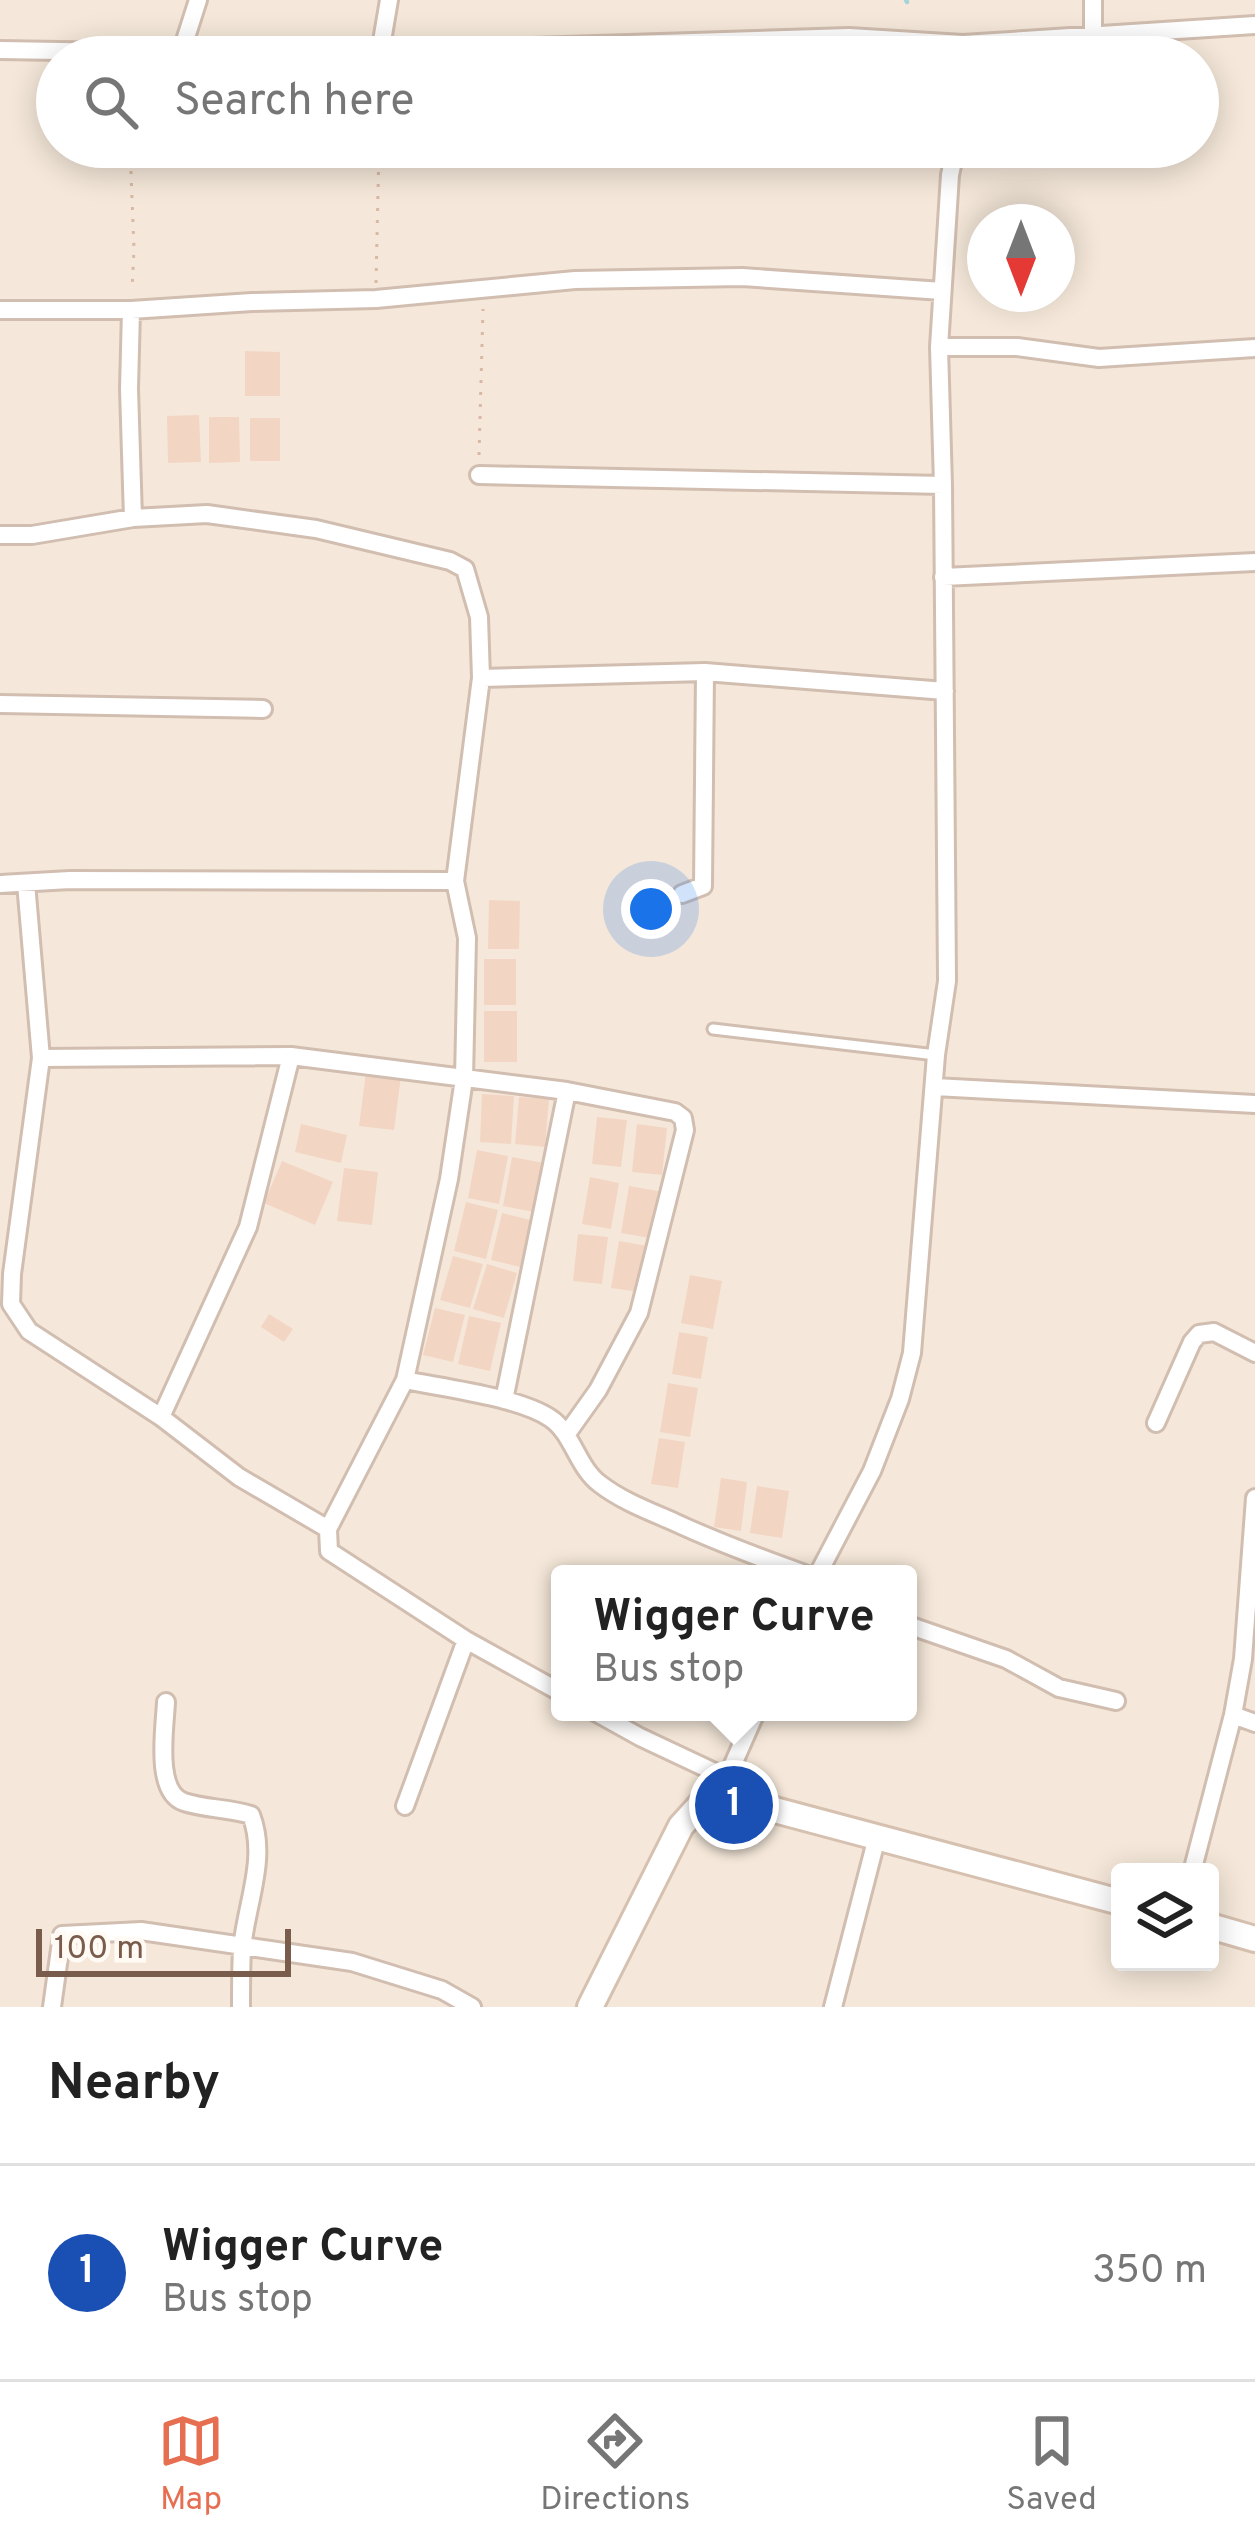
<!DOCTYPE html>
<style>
:root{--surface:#fff;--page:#f2f2f2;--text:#222;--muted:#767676;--line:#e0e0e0;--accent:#e76f51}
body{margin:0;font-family:Overpass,sans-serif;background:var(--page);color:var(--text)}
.controls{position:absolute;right:36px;bottom:36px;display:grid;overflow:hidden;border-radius:12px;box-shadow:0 6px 30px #0003}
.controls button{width:108px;height:108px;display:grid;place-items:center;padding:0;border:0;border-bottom:3px solid var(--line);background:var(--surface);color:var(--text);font:60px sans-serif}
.compass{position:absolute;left:967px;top:204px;width:108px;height:108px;border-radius:50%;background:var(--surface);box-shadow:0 6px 30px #0003;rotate:180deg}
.scale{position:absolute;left:36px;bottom:30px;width:255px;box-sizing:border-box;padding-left:12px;border:6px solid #7a5c4d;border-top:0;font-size:33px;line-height:42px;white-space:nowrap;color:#7a5c4d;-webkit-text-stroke:9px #fffaf3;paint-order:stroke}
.you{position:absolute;left:651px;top:909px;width:42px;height:42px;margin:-30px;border:9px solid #fff;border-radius:50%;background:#1a73e8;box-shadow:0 0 0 18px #1a73e833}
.badge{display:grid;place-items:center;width:78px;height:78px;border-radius:50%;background:var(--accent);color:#fff;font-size:39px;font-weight:700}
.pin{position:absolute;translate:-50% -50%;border:6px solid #fff;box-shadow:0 3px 12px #0006}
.popup{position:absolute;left:551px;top:1565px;width:366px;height:156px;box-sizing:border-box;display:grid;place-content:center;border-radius:12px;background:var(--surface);filter:drop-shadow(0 3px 9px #0005);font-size:39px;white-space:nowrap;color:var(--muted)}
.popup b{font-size:45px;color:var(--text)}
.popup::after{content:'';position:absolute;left:50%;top:100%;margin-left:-24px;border:24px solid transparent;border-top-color:var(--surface)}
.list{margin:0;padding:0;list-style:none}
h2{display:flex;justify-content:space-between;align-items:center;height:156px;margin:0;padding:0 48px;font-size:51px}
h2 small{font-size:39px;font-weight:400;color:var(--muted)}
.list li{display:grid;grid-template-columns:78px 1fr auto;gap:36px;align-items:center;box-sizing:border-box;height:216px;padding:0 48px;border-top:3px solid var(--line)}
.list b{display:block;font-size:45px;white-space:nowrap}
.list p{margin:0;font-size:39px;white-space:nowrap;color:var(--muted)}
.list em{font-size:39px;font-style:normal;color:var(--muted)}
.icon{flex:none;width:66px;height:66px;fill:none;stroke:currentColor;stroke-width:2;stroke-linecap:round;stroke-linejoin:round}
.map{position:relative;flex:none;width:1255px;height:2007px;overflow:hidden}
.search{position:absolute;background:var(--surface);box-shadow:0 6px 30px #0003;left:36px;right:36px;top:36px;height:132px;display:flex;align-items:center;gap:30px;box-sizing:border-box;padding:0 42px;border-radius:66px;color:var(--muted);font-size:45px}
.sheet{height:372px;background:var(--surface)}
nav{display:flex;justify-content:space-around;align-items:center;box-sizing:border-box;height:168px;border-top:3px solid var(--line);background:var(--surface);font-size:33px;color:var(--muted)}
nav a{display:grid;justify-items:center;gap:6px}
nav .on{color:var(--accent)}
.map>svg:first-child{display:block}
</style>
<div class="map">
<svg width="1255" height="2007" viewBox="0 0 1255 2007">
<rect width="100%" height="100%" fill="#fdf6ec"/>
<!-- residential -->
<path fill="#f5e8da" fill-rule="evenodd" d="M0 0H1255V2007H0ZM57 57H1198V147H57ZM985 222H1057V294H985ZM560 1574H908V1712H560ZM1120 1872H1210V1962H1120Z"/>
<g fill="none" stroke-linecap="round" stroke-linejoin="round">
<!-- stream -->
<path stroke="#a5d3da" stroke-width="4.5" d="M906 0 907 2"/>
</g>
<!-- building -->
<path fill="#f3d5c3" d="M245 351 280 352V396H245Z
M199 415 201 462 168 463 167 416Z
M209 417H239L240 462 209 463Z
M250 418H280V461H250Z
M489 900 520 901 519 949H488Z
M484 959H516V1005H484Z
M484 1011H517V1062H484Z
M366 1072 401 1076 394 1130 359 1126Z
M482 1094 514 1096 511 1144 480 1142Z
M519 1097 549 1099 545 1147 515 1144Z
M597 1117 627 1120 621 1167 592 1164Z
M301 1124 347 1135 341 1163 295 1152Z
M637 1124 667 1128 662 1175 632 1172Z
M477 1150 508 1156 499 1204 468 1198Z
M512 1157 544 1163 534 1212 503 1206Z
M282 1161 333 1182 315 1225 264 1203Z
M344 1168 378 1172 372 1225 337 1221Z
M590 1177 619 1183 611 1229 582 1224Z
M629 1186 658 1191 650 1238 621 1233Z
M466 1202 498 1210 486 1259 454 1251Z
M502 1213 531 1220 520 1267 491 1260Z
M578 1234 608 1237 602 1284 573 1281Z
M619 1241 648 1246 640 1292 611 1288Z
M453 1256 483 1264 470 1308 440 1300Z
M487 1264 517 1273 504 1318 473 1309Z
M690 1275 722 1281 713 1329 681 1323Z
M435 1308 465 1315 453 1362 423 1355Z
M269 1314 293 1329 284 1342 261 1327Z
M469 1316 501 1323 490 1371 458 1364Z
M679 1332 708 1337 701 1379 672 1374Z
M668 1383 698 1388 690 1437 660 1432Z
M659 1438 685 1442 678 1488 651 1484Z
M721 1478 747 1482 741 1531 714 1527Z
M757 1486 789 1491 782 1538 750 1533Z"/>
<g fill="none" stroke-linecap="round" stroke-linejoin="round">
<!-- lane casing -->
<g stroke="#d1beb0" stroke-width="15">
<path id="lane" d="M713 1029 936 1055"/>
</g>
<!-- street casing -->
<g stroke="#d1beb0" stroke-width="22">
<path id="street" d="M1093 33V0
M381 47 389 0
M0 50 181 53 381 47 504 48 849 37 963 44 1255 25
M181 53 198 0
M0 310H131L252 302 376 299 575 280 742 277 942 291
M131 310 129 389 133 518
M939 347H1017L1099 358 1255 348
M479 475 943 485
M0 535H32L133 518 207 514 316 529 450 561 465 569 479 617 481 678 455 881 467 938 464 1079 449 1179 405 1380 328 1529 329 1551 466 1640 560 1692
M943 577 1255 562
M481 678 705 672 945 691
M0 704 263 709
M26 883 41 1058 12 1274 11 1304 29 1331 161 1417 239 1477 328 1529
M0 884 70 880 455 881
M682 894 703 886 705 672
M41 1058 291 1056 567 1091 675 1112 683 1118 685 1130 639 1313 598 1390 566 1435
M935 1087 1255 1104
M405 1380C444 1388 518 1397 550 1418 573 1433 577 1467 600 1484 622 1501 649 1511 674 1522 717 1542 760 1558 805 1574
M504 1400 567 1091
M161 1417 248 1227 291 1056
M1156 1423 1192 1342 1199 1334 1214 1332 1255 1353
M818 1574 872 1471 900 1399 912 1353 936 1055 947 981 943 485 939 347 950 175 956 147
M908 1625 1006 1659 1059 1688 1116 1701
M166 1702C165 1727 154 1792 184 1802 205 1809 229 1808 251 1815 268 1858 246 1904 242 1949 241 1968 241 1988 241 2007
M595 1712 640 1737 727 1778
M1233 1715 1255 1723
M719 1786 727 1778 756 1712
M405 1806 466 1640
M1192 1872 1233 1715 1243 1659 1255 1498
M52 2007 62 1935 141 1931 352 1962 442 1990 472 2007
M833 2007 877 1837"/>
</g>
<!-- secondary casing -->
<g stroke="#d6c0b0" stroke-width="30">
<path id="secondary" d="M1210 1926 1255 1939
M590 2007 681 1826 711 1793 1120 1902"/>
</g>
<!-- path -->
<path stroke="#d9b8a5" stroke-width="3" stroke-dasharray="3 9" stroke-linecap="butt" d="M130 147 134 249 132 290
M376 283 379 147
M479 455 483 309"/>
<!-- lane -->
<use href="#lane" stroke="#fff" stroke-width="9"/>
<!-- street -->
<use href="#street" stroke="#fff" stroke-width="16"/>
<!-- secondary -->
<use href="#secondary" stroke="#fff" stroke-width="24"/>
</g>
</svg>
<div class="controls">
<button><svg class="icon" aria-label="layers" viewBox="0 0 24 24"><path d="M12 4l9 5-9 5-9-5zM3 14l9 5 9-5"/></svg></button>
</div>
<svg class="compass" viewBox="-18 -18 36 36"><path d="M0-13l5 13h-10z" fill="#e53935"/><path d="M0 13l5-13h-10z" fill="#767676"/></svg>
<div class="scale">100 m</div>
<div class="you"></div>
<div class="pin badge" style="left:734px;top:1805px;background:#1a4fb4">1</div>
<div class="popup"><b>Wigger Curve</b>Bus stop</div>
<div class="search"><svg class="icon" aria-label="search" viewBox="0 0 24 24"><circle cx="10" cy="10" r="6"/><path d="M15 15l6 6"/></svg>Search here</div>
</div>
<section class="sheet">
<h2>Nearby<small></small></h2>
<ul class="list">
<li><span class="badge" style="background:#1a4fb4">1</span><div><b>Wigger Curve</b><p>Bus stop</p></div><em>350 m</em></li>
</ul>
</section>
<nav>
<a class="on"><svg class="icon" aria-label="map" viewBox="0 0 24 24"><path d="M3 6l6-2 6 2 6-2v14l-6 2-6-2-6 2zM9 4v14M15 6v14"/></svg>Map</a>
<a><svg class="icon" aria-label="directions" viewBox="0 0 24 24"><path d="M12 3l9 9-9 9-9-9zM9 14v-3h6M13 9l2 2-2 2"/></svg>Directions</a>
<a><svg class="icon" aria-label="saved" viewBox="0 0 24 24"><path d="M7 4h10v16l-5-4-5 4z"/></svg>Saved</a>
</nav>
